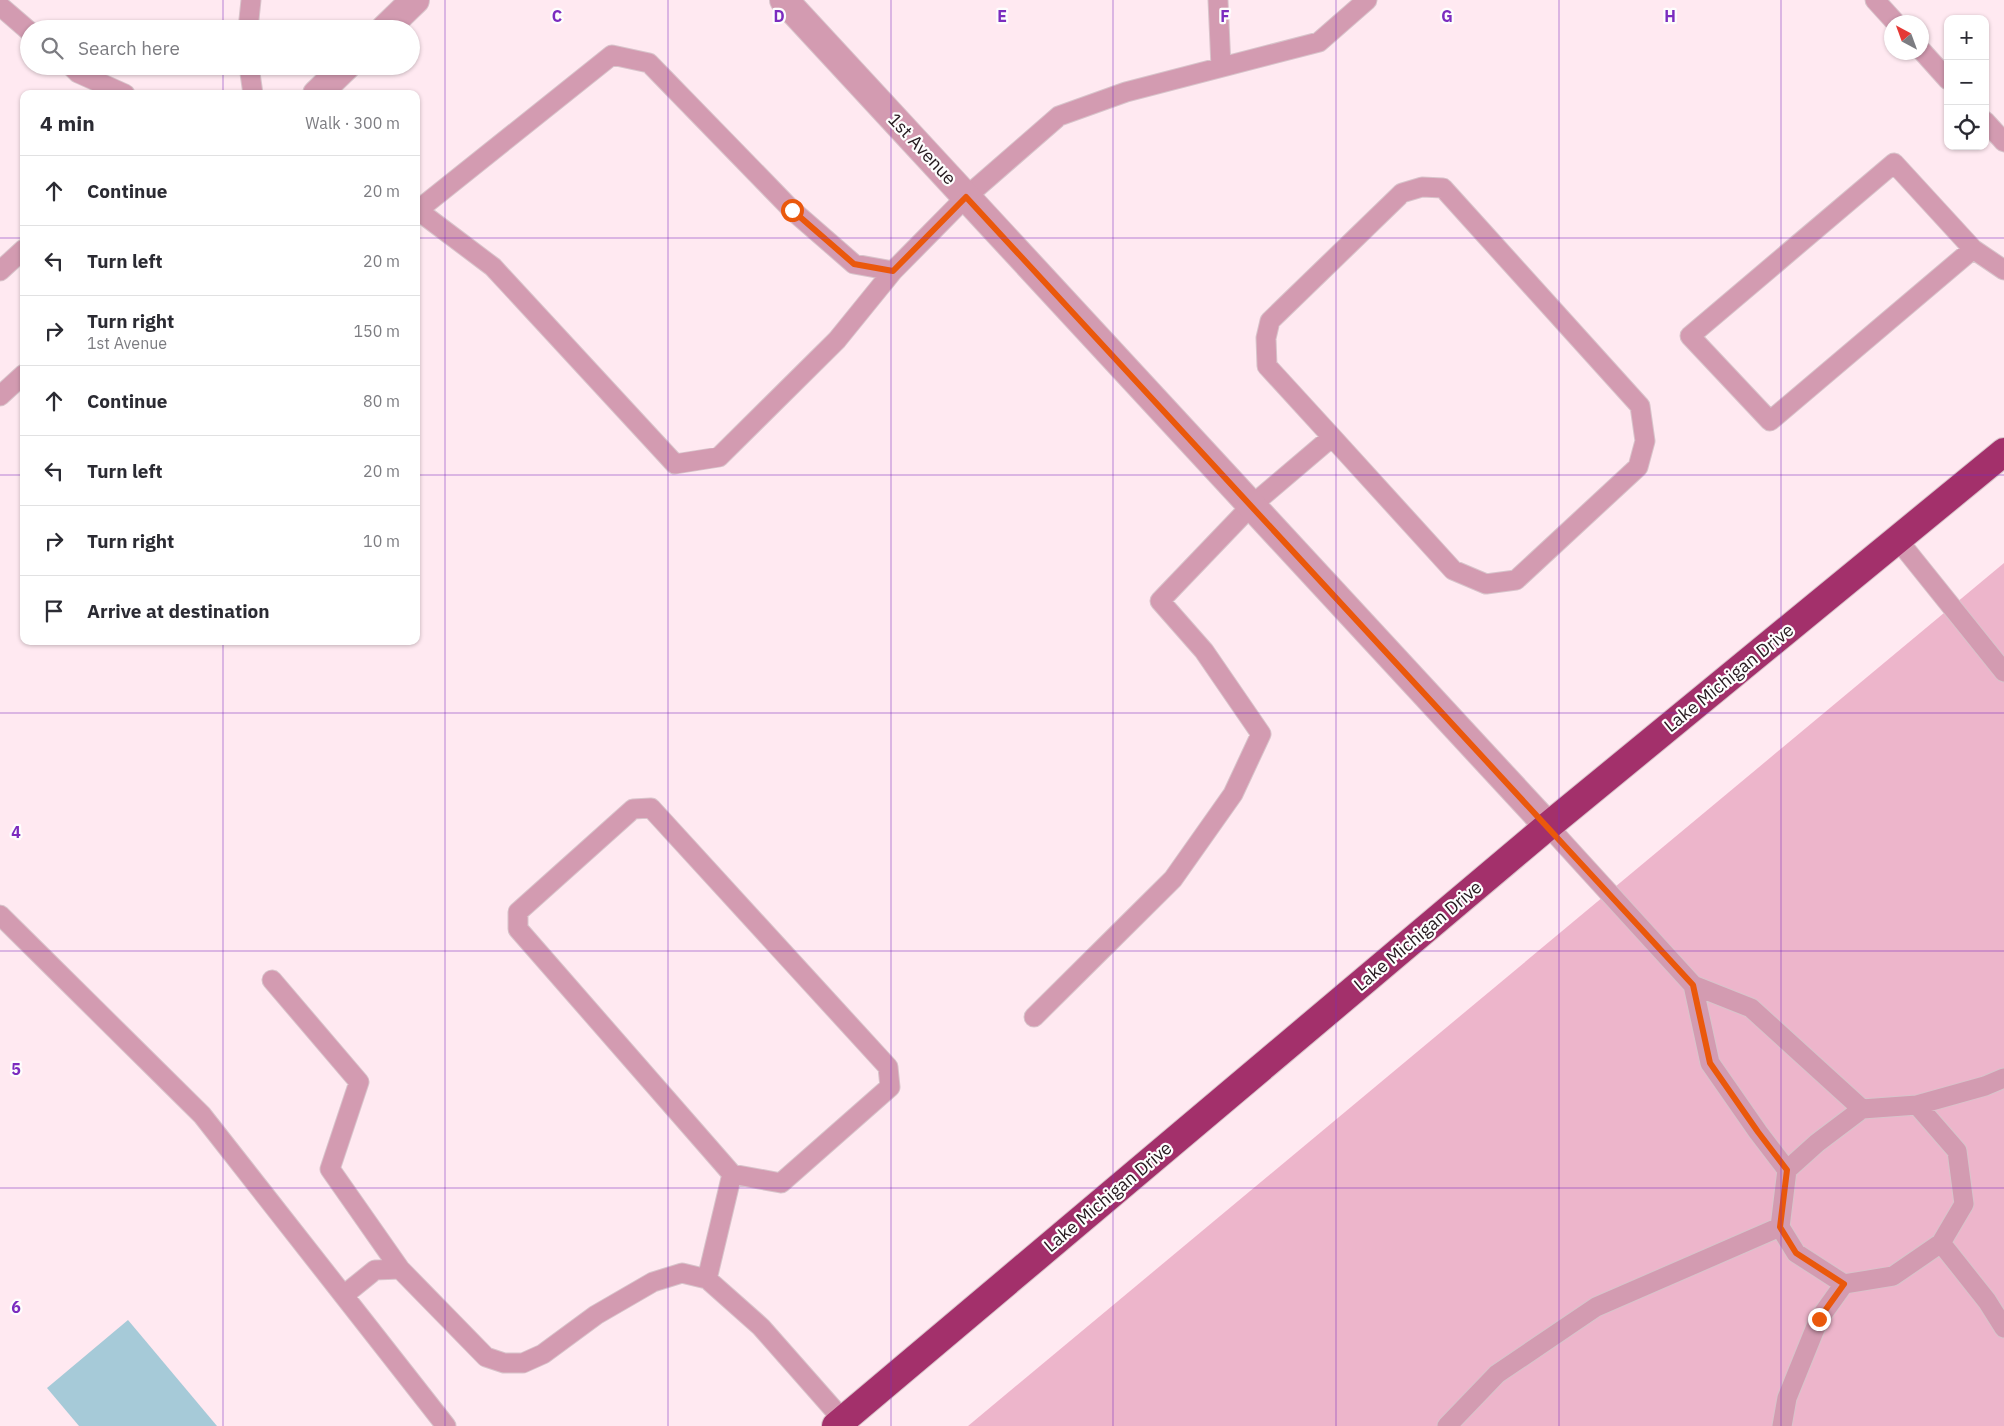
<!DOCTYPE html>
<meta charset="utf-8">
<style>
:root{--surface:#fff;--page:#f2f2f3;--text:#2b2b33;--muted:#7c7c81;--line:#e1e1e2}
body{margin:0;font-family:"IBM Plex Sans",sans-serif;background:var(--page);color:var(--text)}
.controls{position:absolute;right:15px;top:15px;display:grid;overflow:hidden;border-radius:10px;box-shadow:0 1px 4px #0004}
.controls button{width:45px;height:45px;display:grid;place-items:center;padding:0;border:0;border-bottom:1px solid var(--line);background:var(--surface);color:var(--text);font:25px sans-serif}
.compass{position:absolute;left:1884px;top:15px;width:45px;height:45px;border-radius:50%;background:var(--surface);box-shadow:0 1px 4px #0004;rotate:319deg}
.stop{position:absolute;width:15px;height:15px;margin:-11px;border:4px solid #ea580c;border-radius:50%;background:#fff}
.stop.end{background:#ea580c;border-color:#fff;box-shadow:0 1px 5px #0008}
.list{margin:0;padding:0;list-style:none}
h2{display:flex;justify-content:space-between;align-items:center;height:65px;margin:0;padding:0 20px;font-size:21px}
h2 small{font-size:16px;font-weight:400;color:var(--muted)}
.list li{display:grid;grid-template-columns:32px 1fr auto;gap:15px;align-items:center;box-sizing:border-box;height:70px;padding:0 20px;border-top:1px solid var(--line)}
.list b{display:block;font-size:19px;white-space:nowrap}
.list p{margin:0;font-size:16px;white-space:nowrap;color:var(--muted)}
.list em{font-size:16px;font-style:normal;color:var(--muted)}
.icon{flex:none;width:28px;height:28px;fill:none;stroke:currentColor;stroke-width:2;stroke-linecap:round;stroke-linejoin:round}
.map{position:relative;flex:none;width:2004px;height:1426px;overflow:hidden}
.search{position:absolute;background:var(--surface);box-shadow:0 1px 4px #0004;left:20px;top:20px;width:400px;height:55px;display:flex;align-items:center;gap:12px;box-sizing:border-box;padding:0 18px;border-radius:28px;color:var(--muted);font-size:19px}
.panel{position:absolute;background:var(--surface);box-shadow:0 1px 4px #0004;left:20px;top:90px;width:400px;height:555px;border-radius:10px}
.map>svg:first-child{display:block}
</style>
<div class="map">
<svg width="2004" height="1426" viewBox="0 0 2004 1426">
<rect width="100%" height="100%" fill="#ffe9f1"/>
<!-- green -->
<path fill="#edb5cb" d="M2004 563V1426H968Z"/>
<!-- building -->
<path fill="#a6cad8" d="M128 1320 217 1426H79L47 1388Z"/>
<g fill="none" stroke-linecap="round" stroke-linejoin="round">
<!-- lane casing -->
<g stroke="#d8c4cb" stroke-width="21">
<path id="lane" d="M1218 0 1221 67
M1875 0 1895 22
M0 6 29 31
M248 29 251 0
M1922 51 1948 80
M71 66 78 73 125 94
M249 66 253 94
M1985 121 2004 142
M416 209 493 267 675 464 719 457 837 340 893 271 966 197 1059 116 1126 92 1319 42 1367 0
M418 210 612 55 649 63 792 210 854 264 893 271
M1973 249 1770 421 1690 336 1894 163 1973 249 2004 270
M0 271 24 249
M0 396 24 374
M1898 540 2004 672
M1548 826 1693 985 1751 1008 1862 1109
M0 915 202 1115 446 1426
M272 980 359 1082 330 1169 400 1269
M1693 985 1710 1063 1758 1132 1787 1170
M1034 1017 1173 879 1233 794 1261 734 1204 651 1160 601 1252 505 1332 437 1453 570 1486 584 1516 580 1638 467 1645 441 1640 406 1443 188 1422 187 1402 193 1270 321 1266 338 1267 366 1332 437
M1780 1227 1796 1253 1844 1284 1893 1276 1941 1243 1964 1204 1957 1151 1917 1105
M1941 1243 1987 1301 2004 1328
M707 1279 732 1174 518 929V912L633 809 651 808 888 1067 890 1087 781 1183 732 1174
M344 1295 375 1270 400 1269 486 1357 504 1363H523L543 1354 596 1315 653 1282 682 1273 707 1279 761 1327 843 1420
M1447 1426 1497 1374 1596 1307 1780 1227 1787 1170 1817 1143 1862 1109 1917 1105 1985 1086 2004 1078
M1782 1426 1787 1398 1819 1319 1844 1284"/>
</g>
<!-- street casing -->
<g stroke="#d8c4cb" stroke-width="30">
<path id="street" d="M784 0 1548 826
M385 29 415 0
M317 94 346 66"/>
</g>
<!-- highway casing -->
<g stroke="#d8c4cb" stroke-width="30">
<path id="highway" d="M836 1426 1548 826 2004 452"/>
</g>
<!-- lane -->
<use href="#lane" stroke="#d39bb1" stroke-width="19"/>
<!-- street -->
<use href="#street" stroke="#d39bb1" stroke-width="28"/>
<!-- highway -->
<use href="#highway" stroke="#a3306b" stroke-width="28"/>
</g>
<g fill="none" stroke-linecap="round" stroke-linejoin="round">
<!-- route -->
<path stroke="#ea580c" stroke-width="6" d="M792 210 854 264 893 271 966 197 1693 985 1710 1063 1758 1132 1787 1170 1780 1227 1796 1253 1844 1284 1819 1319"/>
</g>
<!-- grid -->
<path fill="none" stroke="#7b2cbf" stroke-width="1" stroke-opacity="0.55" d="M223 0V29M445 0V1426M668 0V1426M891 0V1426M1113 0V1426M1336 0V1426M1559 0V1426M1781 0V1426M223 66V94M0 238H24M416 238H2004M0 475H24M416 475H2004M223 641V1426M0 713H2004M0 951H2004M0 1188H2004"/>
<g text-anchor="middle" stroke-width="4.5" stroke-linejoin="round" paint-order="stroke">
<!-- street labels -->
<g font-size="18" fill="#25191e" stroke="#fdfdfd">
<text transform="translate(922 149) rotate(47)" y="6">1st Avenue</text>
<text transform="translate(1729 678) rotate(-39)" y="6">Lake Michigan Drive</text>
<text transform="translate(1418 936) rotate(-40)" y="6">Lake Michigan Drive</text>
<text transform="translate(1108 1197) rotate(-40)" y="6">Lake Michigan Drive</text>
</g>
</g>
<g font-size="16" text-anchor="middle" font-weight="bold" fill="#7b2cbf" stroke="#fdfdfd" stroke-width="4.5" stroke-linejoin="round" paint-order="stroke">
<text x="557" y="22">C</text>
<text x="779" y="22">D</text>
<text x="1002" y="22">E</text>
<text x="1225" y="22">F</text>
<text x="1447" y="22">G</text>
<text x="1670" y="22">H</text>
<text x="16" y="838">4</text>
<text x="16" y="1075">5</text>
<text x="16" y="1313">6</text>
</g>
</svg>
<div class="controls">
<button>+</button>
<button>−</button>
<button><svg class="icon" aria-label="locate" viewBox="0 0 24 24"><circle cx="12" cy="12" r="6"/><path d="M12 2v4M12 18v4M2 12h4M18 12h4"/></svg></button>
</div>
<svg class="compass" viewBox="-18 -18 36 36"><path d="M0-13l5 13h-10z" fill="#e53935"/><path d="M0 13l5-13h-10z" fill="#7c7c81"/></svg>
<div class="stop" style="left:792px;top:210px"></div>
<div class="stop end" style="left:1819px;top:1319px"></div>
<div class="search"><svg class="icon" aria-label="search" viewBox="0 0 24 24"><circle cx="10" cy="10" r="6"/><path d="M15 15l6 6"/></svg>Search here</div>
<section class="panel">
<h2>4 min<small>Walk · 300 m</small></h2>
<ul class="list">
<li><svg class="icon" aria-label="ahead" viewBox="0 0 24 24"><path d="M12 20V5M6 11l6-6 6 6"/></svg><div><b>Continue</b></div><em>20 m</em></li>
<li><svg class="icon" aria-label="left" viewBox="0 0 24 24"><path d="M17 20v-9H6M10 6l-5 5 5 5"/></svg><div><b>Turn left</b></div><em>20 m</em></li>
<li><svg class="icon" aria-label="right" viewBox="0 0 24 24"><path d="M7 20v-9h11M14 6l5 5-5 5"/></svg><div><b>Turn right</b><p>1st Avenue</p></div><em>150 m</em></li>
<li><svg class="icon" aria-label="ahead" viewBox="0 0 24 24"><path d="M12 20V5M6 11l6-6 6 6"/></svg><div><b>Continue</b></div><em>80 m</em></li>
<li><svg class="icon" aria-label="left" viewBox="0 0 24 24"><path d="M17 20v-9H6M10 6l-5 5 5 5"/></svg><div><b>Turn left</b></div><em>20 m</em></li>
<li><svg class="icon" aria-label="right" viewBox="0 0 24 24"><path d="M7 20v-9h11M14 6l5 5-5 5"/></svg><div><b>Turn right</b></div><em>10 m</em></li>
<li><svg class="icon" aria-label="arrive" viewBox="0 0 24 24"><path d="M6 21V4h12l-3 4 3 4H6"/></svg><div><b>Arrive at destination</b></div></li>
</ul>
</section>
</div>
